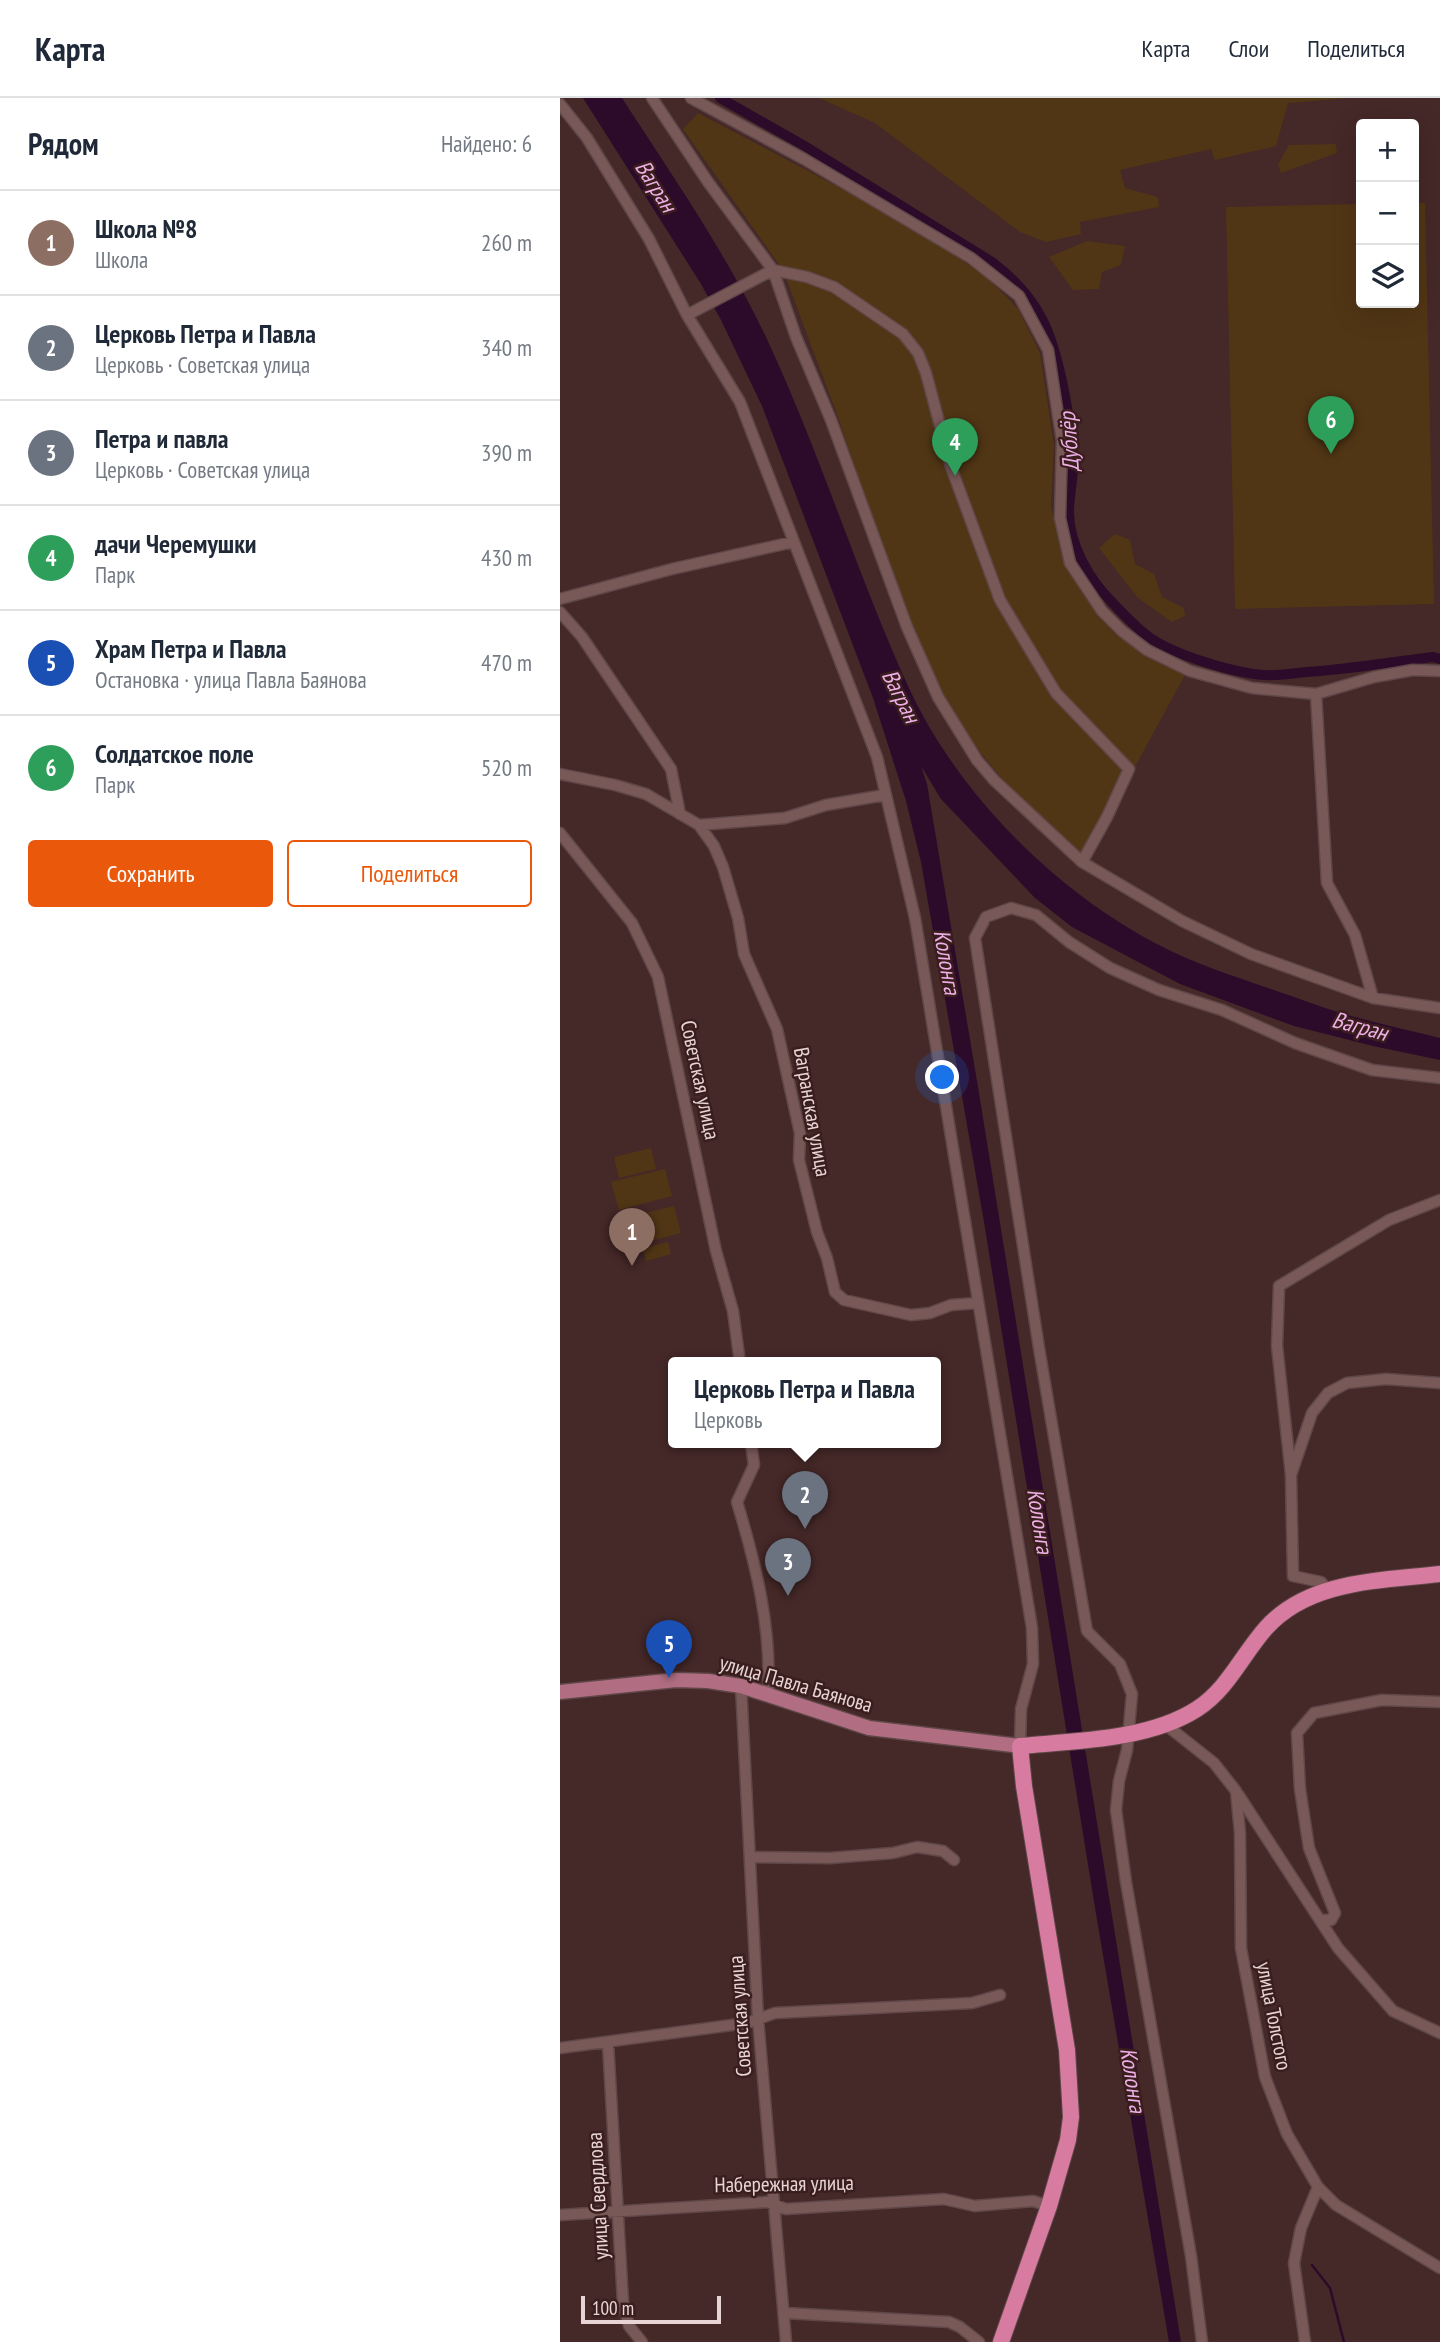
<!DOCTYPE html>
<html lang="ru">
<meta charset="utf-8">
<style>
:root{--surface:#fff;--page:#f2f2f3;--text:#1f2937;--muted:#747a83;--line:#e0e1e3;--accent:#ea580c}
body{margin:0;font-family:"PT Sans Narrow",sans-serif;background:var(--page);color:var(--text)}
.controls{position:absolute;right:21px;top:21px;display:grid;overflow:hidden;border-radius:7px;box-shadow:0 7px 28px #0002}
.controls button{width:63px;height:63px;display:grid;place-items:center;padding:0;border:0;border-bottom:2px solid var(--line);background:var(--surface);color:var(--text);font:35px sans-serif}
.scale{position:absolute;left:21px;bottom:18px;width:140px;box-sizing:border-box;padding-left:7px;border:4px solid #e8d4d4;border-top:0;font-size:19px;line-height:24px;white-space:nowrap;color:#e8d4d4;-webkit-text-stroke:5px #3a1e1e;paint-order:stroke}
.you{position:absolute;left:383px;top:980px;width:24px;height:24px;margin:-18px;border:5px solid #fff;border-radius:50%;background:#1a73e8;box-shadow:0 0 0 10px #1a73e833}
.badge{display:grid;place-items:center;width:46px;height:46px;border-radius:50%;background:var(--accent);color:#fff;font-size:23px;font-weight:700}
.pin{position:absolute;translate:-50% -58px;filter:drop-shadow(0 2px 4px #0008)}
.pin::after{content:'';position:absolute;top:37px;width:24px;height:21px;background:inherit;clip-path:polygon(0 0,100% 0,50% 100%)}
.popup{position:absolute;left:108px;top:1259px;width:273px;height:91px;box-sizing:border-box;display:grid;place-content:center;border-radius:7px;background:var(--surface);filter:drop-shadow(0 2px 5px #0005);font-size:23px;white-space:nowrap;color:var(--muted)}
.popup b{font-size:26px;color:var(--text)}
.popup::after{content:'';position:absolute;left:50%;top:100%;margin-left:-14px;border:14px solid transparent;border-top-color:var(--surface)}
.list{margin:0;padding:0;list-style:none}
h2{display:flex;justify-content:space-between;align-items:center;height:91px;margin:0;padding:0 28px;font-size:30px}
h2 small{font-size:23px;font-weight:400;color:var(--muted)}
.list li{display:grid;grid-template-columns:46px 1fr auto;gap:21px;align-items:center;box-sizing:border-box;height:105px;padding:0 28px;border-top:2px solid var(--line)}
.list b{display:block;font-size:26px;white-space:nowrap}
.list p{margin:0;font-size:23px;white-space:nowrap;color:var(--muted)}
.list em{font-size:23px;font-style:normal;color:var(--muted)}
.actions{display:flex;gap:14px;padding:21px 28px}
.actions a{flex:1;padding:16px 0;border:2px solid var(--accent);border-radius:7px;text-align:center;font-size:24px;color:var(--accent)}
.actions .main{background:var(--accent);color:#fff}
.icon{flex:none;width:38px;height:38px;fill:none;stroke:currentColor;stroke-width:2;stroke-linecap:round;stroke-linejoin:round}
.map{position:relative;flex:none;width:880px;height:2244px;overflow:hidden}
header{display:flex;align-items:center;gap:42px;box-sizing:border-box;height:98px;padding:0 35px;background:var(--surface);border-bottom:2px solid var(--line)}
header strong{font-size:33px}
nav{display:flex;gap:38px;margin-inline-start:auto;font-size:24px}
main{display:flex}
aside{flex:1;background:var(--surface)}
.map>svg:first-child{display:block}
</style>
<header>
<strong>Карта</strong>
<nav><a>Карта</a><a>Слои</a><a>Поделиться</a></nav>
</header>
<main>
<aside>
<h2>Рядом<small>Найдено: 6</small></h2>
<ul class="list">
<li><span class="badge" style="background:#8d6e63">1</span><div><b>Школа №8</b><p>Школа</p></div><em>260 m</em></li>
<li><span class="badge" style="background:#6b7280">2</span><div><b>Церковь Петра и Павла</b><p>Церковь · Советская улица</p></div><em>340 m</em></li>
<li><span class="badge" style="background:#6b7280">3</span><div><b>Петра и павла</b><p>Церковь · Советская улица</p></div><em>390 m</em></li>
<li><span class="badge" style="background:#2e9e5b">4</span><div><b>дачи Черемушки</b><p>Парк</p></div><em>430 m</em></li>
<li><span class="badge" style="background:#1a4fb4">5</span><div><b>Храм Петра и Павла</b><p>Остановка · улица Павла Баянова</p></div><em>470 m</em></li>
<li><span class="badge" style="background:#2e9e5b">6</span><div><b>Солдатское поле</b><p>Парк</p></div><em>520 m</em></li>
</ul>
<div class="actions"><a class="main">Сохранить</a><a>Поделиться</a></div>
</aside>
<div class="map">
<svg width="880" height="2244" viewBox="0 0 880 2244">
<rect width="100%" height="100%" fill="#452828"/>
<!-- green -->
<path fill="#513615" d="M259 0H789L728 5 716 48 655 62 651 51 560 72 565 90 598 99 599 109 520 124 521 136 486 144 460 134 315 25Z
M138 15 305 103 389 153 430 182 458 211 480 255 494 347 491 409 504 459 522 495 546 525 586 557 625 577 525 760 448 688 407 638 372 578 331 476 278 319 223 172 123 31Z
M776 46 777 55 721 75 718 66 729 47Z
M854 105H865L874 506 675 511 666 109 801 106V205H854Z
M527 143 565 148 561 167 542 174 539 191 513 192 489 159Z
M555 436 570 442 575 466 594 476 602 499 624 510 625 518 612 524 578 500 539 450Z
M91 1050 96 1071 59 1080 54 1059Z
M105 1071 112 1098 59 1112 51 1084Z
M114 1108 121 1135 67 1149 60 1121Z
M108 1144 111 1156 86 1163 83 1150Z"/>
<!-- water -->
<path fill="#2c0b2a" d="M23 0H62C115 82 171 162 211 250 262 361 298 478 348 588 397 695 494 792 597 846 632 865 671 877 708 890 733 898 758 908 784 916 815 925 848 932 880 940V962L813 948 734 928 620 886 512 829 475 800 381 701 361 668 367 686 419 995 621 2244H609L536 1816 424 1124 361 764 346 703 313 600 202 308 161 222 141 186Z"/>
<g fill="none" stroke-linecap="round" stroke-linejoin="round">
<!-- stream -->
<path stroke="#2c0b2a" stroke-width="2.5" d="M752 2167 770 2190 784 2244"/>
<!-- canal -->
<path stroke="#2c0b2a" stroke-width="10" d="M160 0 243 47 432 164C480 200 493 236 504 293 508 316 513 338 513 361 514 379 509 396 509 414 509 446 529 481 551 503 563 516 575 529 589 539 614 557 674 575 704 577 718 578 733 575 747 574 789 571 831 564 873 559L880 561"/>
<!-- minor casing -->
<g stroke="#5f4747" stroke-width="13">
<path id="minor" d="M92 0 148 84 213 172 236 239 271 322 347 529 378 599 417 662 434 682 522 764 622 823 691 856 813 900 880 910
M131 0 244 61 411 160 459 198 488 252 502 343 500 420 510 465 542 513 562 533 587 552 630 573 692 590 756 596 814 579 853 572 880 573
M0 6 27 40 89 141 127 217 180 304 317 659 355 820 472 1530 473 1566 461 1611 460 1648
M127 217 213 172 247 179 274 189 343 236 358 255 366 275 391 369 440 502 496 595 569 671 547 719 522 764
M0 501 112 471 233 444
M0 514 22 539 111 671 120 716
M756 596 767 785 795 837 813 900
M0 676 55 687 86 696 139 727 225 720 266 707 325 697
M139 727 154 748 163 769 178 820 184 856 217 931 240 1035 239 1062 257 1134 267 1160 275 1194 284 1202 351 1217 370 1215 391 1207 418 1205
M0 735 72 825 98 879 156 1153 173 1213 180 1265
M191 1345 194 1367 177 1404C196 1467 212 1531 208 1597
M731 1377 717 1248 719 1188 829 1122 880 1102
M767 1492 761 1484 733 1478 731 1377 752 1315 768 1295 787 1285 826 1281 880 1285
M181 1588 198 1921 226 2244
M606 1627 654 1665 676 1693 680 1735 681 1850 705 1979 727 2036 758 2089 776 2107 880 2170
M678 1696 778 1850 833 1913 880 1935
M191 1759 270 1760 333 1755 357 1749 383 1753 394 1762
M760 1822H771L775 1815 749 1750 740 1691 737 1635 754 1615 822 1602 880 1604
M48 1945 63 2204 69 2228 82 2244
M0 1950 187 1925 215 1915 412 1905 440 1897
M0 2117 207 2104 226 2111 384 2101 415 2108 473 2103 489 2108
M225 2215 389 2224 400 2229 419 2244
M642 2244 631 2158 566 1784 556 1712 559 1683 567 1652 572 1596 560 1566 527 1533 479 1250 415 840 426 819 451 810 476 817 509 844 550 870 599 892 662 912 735 945 812 972 880 980
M745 2244 734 2165 741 2130 758 2089"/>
</g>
<!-- major casing -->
<g stroke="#5f4747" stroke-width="17">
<path id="major" d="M0 1594 116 1582 148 1583 181 1588 309 1630 460 1648"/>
</g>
<!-- highway casing -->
<g stroke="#5f4747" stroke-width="18">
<path id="highway" d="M441 2244 489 2108 508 2042 511 2019 507 1952 464 1688 460 1648C515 1643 589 1642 637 1611 668 1591 682 1557 706 1530 749 1482 820 1483 880 1476"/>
</g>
<!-- minor -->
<use href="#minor" stroke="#795858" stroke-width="10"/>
<!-- major -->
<use href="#major" stroke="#b16e83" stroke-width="14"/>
<!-- highway -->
<use href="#highway" stroke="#d77ca0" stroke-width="16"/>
</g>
<g text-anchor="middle" stroke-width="5" stroke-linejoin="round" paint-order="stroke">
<!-- street labels -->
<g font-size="21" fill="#e8d4d4" stroke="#3a1e1e">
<text transform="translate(140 982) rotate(78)" y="7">Советская улица</text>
<text transform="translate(252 1014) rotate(80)" y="7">Вагранская улица</text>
<text transform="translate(236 1586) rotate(16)" y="7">улица Павла Баянова</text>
<text transform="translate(180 1918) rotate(-94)" y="7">Советская улица</text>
<text transform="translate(714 1918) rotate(79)" y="7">улица Толстого</text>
<text transform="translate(224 2086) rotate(-1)" y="7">Набережная улица</text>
<text transform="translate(38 2098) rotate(-93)" y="7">улица Свердлова</text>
</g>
<!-- water labels -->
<g font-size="23" font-style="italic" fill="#eeafe6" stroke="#3a1e1e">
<text transform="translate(96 88) rotate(58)" y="8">Вагран</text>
<text transform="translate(509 344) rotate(-94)" y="8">Дублёр</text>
<text transform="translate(341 598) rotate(63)" y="8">Вагран</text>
<text transform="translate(387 864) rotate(80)" y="8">Колонга</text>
<text transform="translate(800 928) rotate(15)" y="8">Вагран</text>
<text transform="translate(480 1423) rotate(81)" y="8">Колонга</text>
<text transform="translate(573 1982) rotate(81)" y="8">Колонга</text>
</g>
</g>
</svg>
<div class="controls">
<button>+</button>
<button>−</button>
<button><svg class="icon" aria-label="layers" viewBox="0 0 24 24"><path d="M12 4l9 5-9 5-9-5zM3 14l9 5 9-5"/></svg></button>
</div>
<div class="scale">100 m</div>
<div class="you"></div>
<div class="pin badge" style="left:72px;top:1168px;background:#8d6e63">1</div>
<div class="pin badge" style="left:245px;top:1431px;background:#6b7280">2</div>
<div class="popup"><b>Церковь Петра и Павла</b>Церковь</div>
<div class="pin badge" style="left:228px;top:1498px;background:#6b7280">3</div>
<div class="pin badge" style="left:395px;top:378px;background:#2e9e5b">4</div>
<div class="pin badge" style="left:109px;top:1580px;background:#1a4fb4">5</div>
<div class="pin badge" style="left:771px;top:356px;background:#2e9e5b">6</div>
</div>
</main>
